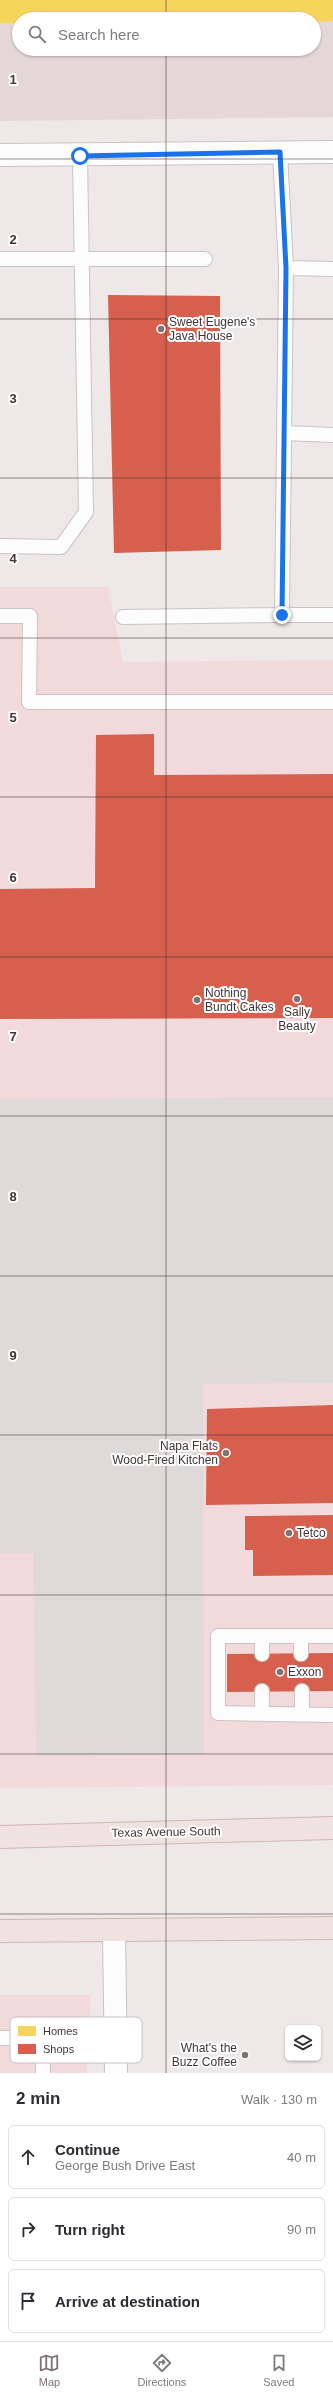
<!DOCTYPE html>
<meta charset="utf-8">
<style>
:root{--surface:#fff;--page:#f2f2f3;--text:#2b2b33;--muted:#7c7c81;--line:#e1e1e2;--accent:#807374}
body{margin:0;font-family:Arial,sans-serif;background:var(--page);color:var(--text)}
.controls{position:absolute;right:12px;bottom:12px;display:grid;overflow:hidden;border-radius:6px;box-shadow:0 1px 3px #0004}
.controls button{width:36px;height:36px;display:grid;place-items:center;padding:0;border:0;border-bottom:1px solid var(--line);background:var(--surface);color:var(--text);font:20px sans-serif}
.stop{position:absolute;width:12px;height:12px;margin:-9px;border:3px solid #1a73e8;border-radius:50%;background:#fff}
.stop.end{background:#1a73e8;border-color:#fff;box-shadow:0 1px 4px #0008}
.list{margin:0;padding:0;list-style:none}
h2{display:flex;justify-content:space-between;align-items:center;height:52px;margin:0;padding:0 16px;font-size:17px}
h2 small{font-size:13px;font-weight:400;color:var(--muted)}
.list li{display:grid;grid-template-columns:26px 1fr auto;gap:12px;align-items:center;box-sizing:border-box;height:64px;margin:0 8px 8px;padding:0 8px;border:1px solid var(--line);border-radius:6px}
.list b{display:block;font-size:15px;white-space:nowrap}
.list p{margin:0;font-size:13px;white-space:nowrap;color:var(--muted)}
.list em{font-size:13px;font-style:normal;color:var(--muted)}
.icon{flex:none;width:22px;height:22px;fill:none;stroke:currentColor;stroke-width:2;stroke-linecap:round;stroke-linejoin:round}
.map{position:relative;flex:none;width:333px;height:2073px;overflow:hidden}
.search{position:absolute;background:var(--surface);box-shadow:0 1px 3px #0004;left:12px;right:12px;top:12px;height:44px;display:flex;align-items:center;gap:10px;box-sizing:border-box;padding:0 14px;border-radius:22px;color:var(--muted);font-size:15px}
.sheet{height:268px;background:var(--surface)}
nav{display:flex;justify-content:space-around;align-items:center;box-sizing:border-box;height:56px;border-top:1px solid var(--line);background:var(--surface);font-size:11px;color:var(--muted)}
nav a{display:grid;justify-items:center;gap:2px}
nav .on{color:var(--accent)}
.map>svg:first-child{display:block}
</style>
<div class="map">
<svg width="333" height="2073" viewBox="0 0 333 2073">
<rect width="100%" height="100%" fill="#eee8e8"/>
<!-- residential -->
<path fill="#e5d7d7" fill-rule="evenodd" d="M0 0H333V117L0 121ZM19 19H314V49H19Z"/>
<!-- commercial -->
<path fill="#f2dadc" d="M0 587H108L123 662 333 660V1785L0 1788Z
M0 1995H91L87 2073H0Z"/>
<!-- parking -->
<path fill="#e0d9d9" d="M333 1097V1383L203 1384 204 1754 36 1756 33 1553H0V1099Z"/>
<!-- homes -->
<path fill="#f6d55c" d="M0 0H333V21L314 22V19H19V23H0Z"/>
<!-- shops -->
<path fill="#d6604d" d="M108 295 220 296 221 550 114 553Z
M154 734V775L333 774V1018L0 1019V889L95 888 96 735Z
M333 1405V1503L206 1505 207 1409Z
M333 1515V1575L253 1576V1550H245V1516Z
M333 1653V1691L227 1692V1654Z"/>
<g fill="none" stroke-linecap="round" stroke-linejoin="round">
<!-- service casing -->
<g stroke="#cbc3c4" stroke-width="16">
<path id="service" d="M280 152 286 268
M0 259H205
M333 269 286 268 282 615H333
M285 433 333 435
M0 546 61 547 86 512 80 156
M0 616H30L29 702H333
M123 617 282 615
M301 1636V1654
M333 1636H218V1713L333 1715
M262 1654V1636
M262 1691V1713
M302 1691V1714
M0 2038H42L43 2073"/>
</g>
<!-- minor casing -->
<g stroke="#cbc3c4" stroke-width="24">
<path id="minor" d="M114 1930 116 2073"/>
</g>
<!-- tertiary casing -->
<g stroke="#cbc3c4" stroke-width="24">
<path id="tertiary" d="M0 155 333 152"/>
</g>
<!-- primary casing -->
<g stroke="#d1b5b5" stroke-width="24">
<path id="primary" d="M0 1837 333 1828
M0 1931 333 1928"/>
</g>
<!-- service -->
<use href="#service" stroke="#fcfcfc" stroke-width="14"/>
<!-- minor -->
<use href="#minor" stroke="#fcfcfc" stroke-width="22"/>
<!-- tertiary -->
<use href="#tertiary" stroke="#fcfcfc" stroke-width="22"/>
<!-- primary -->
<use href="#primary" stroke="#f1e2e2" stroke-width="22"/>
</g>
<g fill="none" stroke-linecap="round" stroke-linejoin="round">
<!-- route -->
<path stroke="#1a73e8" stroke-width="5" d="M80 156 280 152 286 268 282 615"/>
</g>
<!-- grid -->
<path fill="none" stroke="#443435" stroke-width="1" stroke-opacity="0.55" d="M166 0V19M166 49V2073M0 159H333M0 319H333M0 478H333M0 638H333M0 797H333M0 957H333M0 1116H333M0 1276H333M0 1435H333M0 1595H333M0 1754H333M0 1914H333"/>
<!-- markers -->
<g fill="#807374" stroke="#fff" stroke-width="1.5">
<circle cx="161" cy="329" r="4"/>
<circle cx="297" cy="999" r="4"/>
<circle cx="197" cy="1000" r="4"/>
<circle cx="226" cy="1453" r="4"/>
<circle cx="289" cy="1533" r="4"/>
<circle cx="280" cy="1672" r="4"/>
<circle cx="245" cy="2055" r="4"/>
</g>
<g text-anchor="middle" stroke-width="4" stroke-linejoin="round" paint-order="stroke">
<!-- poi labels -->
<g font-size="12" fill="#443435" stroke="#fff" text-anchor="start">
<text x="169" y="326">Sweet Eugene's<tspan x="169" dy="14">Java House</tspan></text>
<text x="205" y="997">Nothing<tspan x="205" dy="14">Bundt Cakes</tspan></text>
<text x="297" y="1016" text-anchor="middle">Sally<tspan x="297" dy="14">Beauty</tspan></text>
<text x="218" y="1450" text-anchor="end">Napa Flats<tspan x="218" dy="14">Wood-Fired Kitchen</tspan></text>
<text x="297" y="1537">Tetco</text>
<text x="288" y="1676">Exxon</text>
<text x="237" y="2052" text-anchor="end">What's the<tspan x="237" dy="14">Buzz Coffee</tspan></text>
</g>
<!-- street labels -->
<g font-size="12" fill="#443435" stroke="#fff">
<text transform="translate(166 1832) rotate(-1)" y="4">Texas Avenue South</text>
</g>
</g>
<!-- legend -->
<rect x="10" y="2017" width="132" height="46" rx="6" fill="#fff" stroke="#c7c2c2" stroke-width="1"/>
<rect x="18" y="2026" width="18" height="10" fill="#f6d55c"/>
<rect x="18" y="2044" width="18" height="10" fill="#d6604d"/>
<g font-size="11" fill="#443435">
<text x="43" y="2035">Homes</text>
<text x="43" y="2053">Shops</text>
</g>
<g font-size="13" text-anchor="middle" font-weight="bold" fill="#443435" stroke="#fff" stroke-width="4" stroke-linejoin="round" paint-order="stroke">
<text x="13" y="84">1</text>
<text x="13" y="244">2</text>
<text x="13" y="403">3</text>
<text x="13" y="563">4</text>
<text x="13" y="722">5</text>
<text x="13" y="882">6</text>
<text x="13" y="1041">7</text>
<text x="13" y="1201">8</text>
<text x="13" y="1360">9</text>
</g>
</svg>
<div class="controls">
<button><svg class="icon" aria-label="layers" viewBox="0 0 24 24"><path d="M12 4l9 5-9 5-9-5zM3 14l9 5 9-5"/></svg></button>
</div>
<div class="stop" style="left:80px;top:156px"></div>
<div class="stop end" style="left:282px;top:615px"></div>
<div class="search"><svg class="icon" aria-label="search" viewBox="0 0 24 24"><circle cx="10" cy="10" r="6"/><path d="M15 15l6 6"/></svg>Search here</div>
</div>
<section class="sheet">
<h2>2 min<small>Walk · 130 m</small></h2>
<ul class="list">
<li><svg class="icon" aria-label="ahead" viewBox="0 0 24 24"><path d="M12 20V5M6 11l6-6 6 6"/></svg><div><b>Continue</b><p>George Bush Drive East</p></div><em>40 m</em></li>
<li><svg class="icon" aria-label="right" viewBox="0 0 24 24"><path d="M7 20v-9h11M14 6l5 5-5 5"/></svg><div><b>Turn right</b></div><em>90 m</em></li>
<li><svg class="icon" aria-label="arrive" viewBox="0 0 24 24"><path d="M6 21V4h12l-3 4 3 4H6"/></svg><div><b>Arrive at destination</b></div></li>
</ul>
</section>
<nav>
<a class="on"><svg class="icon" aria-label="map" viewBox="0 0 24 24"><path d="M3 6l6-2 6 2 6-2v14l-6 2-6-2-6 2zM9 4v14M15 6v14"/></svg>Map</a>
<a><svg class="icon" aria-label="directions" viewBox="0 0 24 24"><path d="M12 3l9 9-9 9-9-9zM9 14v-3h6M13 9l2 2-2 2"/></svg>Directions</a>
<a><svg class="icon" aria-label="saved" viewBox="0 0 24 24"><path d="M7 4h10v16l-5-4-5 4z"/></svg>Saved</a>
</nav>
